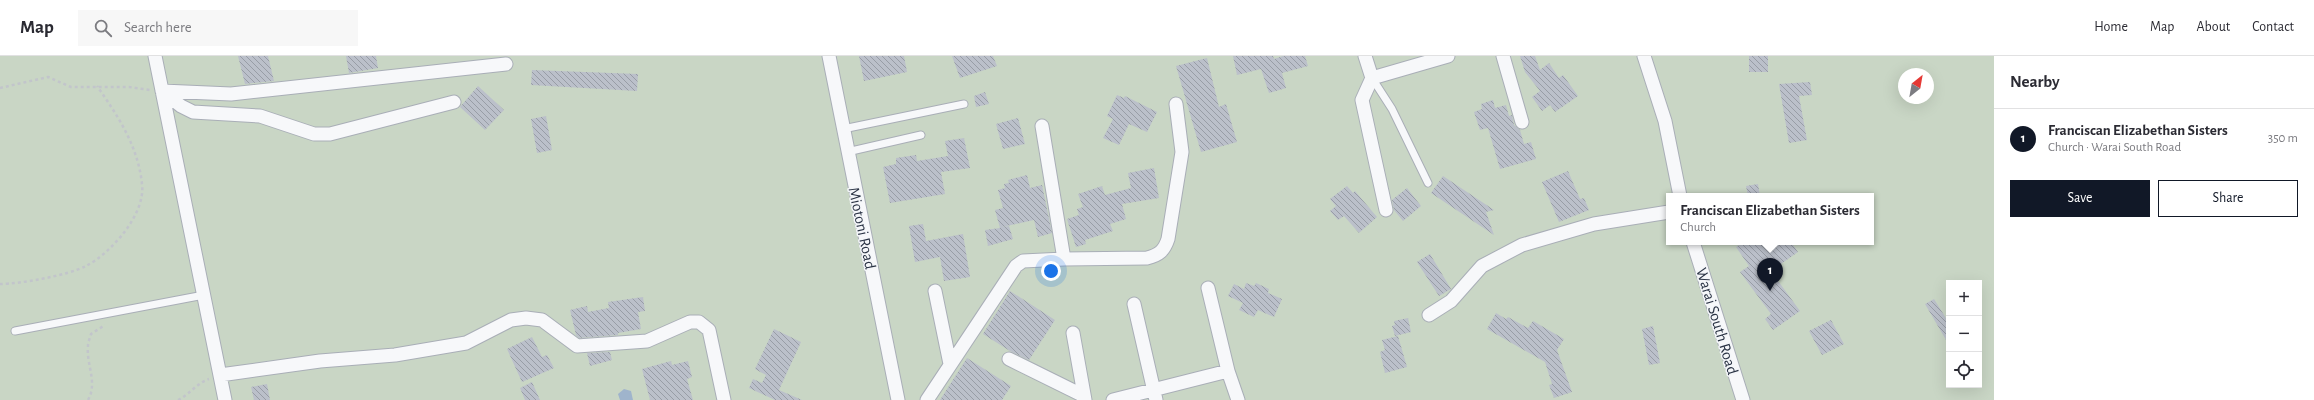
<!DOCTYPE html>
<meta charset="utf-8">
<style>
:root{--surface:#fff;--page:#f7f7f7;--text:#2b2b33;--muted:#7c7c81;--line:#e1e1e2;--accent:#111827}
body{margin:0;font-family:"Alegreya Sans",sans-serif;background:var(--page);color:var(--text)}
.controls{position:absolute;right:12px;bottom:12px;display:grid;overflow:hidden;border-radius:0px;box-shadow:0 4px 16px #0002}
.controls button{width:36px;height:36px;display:grid;place-items:center;padding:0;border:0;border-bottom:1px solid var(--line);background:var(--surface);color:var(--text);font:20px sans-serif}
.compass{position:absolute;left:1898px;top:12px;width:36px;height:36px;border-radius:50%;background:var(--surface);box-shadow:0 4px 16px #0002;rotate:31deg}
.you{position:absolute;left:1051px;top:215px;width:14px;height:14px;margin:-10px;border:3px solid #fff;border-radius:50%;background:#1a73e8;box-shadow:0 0 0 6px #1a73e833}
.badge{display:grid;place-items:center;width:26px;height:26px;border-radius:50%;background:var(--accent);color:#fff;font-size:13px;font-weight:700}
.pin{position:absolute;translate:-50% -33px;filter:drop-shadow(0 1px 2px #0008)}
.pin::after{content:'';position:absolute;top:21px;width:14px;height:12px;background:inherit;clip-path:polygon(0 0,100% 0,50% 100%)}
.popup{position:absolute;left:1666px;top:137px;width:208px;height:52px;box-sizing:border-box;display:grid;place-content:center;border-radius:0px;background:var(--surface);filter:drop-shadow(0 1px 3px #0005);font-size:13px;white-space:nowrap;color:var(--muted)}
.popup b{font-size:15px;color:var(--text)}
.popup::after{content:'';position:absolute;left:50%;top:100%;margin-left:-8px;border:8px solid transparent;border-top-color:var(--surface)}
.list{margin:0;padding:0;list-style:none}
h2{display:flex;justify-content:space-between;align-items:center;height:52px;margin:0;padding:0 16px;font-size:17px}
h2 small{font-size:13px;font-weight:400;color:var(--muted)}
.list li{display:grid;grid-template-columns:26px 1fr auto;gap:12px;align-items:center;box-sizing:border-box;height:60px;padding:0 16px;border-top:1px solid var(--line)}
.list b{display:block;font-size:15px;white-space:nowrap}
.list p{margin:0;font-size:13px;white-space:nowrap;color:var(--muted)}
.list em{font-size:13px;font-style:normal;color:var(--muted)}
.actions{display:flex;gap:8px;padding:12px 16px}
.actions a{flex:1;padding:9px 0;border:1px solid var(--accent);border-radius:0px;text-align:center;font-size:14px;color:var(--accent)}
.actions .main{background:var(--accent);color:#fff}
.icon{flex:none;width:22px;height:22px;fill:none;stroke:currentColor;stroke-width:2;stroke-linecap:round;stroke-linejoin:round}
.map{position:relative;flex:none;width:1994px;height:344px;overflow:hidden}
header{display:flex;align-items:center;gap:24px;box-sizing:border-box;height:56px;padding:0 20px;background:var(--surface);border-bottom:1px solid var(--line)}
header strong{font-size:19px}
nav{display:flex;gap:22px;margin-inline-start:auto;font-size:14px}
.search{width:280px;height:36px;background:var(--page);display:flex;align-items:center;gap:10px;box-sizing:border-box;padding:0 14px;border-radius:0px;color:var(--muted);font-size:15px}
main{display:flex}
aside{flex:1;background:var(--surface)}
.map>svg:first-child{display:block}
</style>
<header>
<strong>Map</strong>
<div class="search"><svg class="icon" aria-label="search" viewBox="0 0 24 24"><circle cx="10" cy="10" r="6"/><path d="M15 15l6 6"/></svg>Search here</div>
<nav><a>Home</a><a>Map</a><a>About</a><a>Contact</a></nav>
</header>
<main>
<div class="map">
<svg width="1994" height="344" viewBox="0 0 1994 344">
<defs>
<pattern id="building-back-hatch" width="6" height="6" patternUnits="userSpaceOnUse"><rect width="6" height="6" fill="#bbc0ca"/><path d="M-1 5l2 2M0 0l6 6M5-1l2 2" fill="none" stroke="#989da6"/></pattern>
</defs>
<rect width="100%" height="100%" fill="#e4e7ec"/>
<!-- garden -->
<path fill="#c9d6c5" fill-rule="evenodd" d="M0 0H1994V344H0ZM1904 18H1928V42H1904ZM1669 140H1871V186H1669ZM1949 227H1979V329H1949Z"/>
<!-- water -->
<path fill="#9fb4cc" d="M624 333 631 335 633 344H620L618 338Z"/>
<!-- building -->
<path fill="url(#building-back-hatch)" d="M238 0H268L274 25 245 28Z
M346 0H376L378 12 349 17Z
M859 0H904L907 16 864 25Z
M952 0H993L997 10 960 22Z
M1233 0H1273L1274 3 1283 0H1305L1308 10 1282 17 1286 32 1269 37 1261 13 1237 19Z
M1520 0H1535L1540 14 1549 7 1559 22 1563 19 1578 40 1555 56 1550 49 1542 55 1532 41 1540 35 1525 16Z
M1749 0H1768V16H1749Z
M1207 2 1219 51 1226 48 1237 86 1201 96 1176 10Z
M532 14 638 18 637 35 531 29Z
M1810 26 1812 39 1799 40 1807 84 1789 87 1779 28Z
M478 30 504 54 485 74 460 51Z
M985 36 989 48 976 51 974 40Z
M1117 39 1124 42 1125 40 1157 56 1147 76 1129 68 1119 89 1103 82 1113 63 1107 60Z
M1493 44 1495 52 1506 49 1509 60 1512 59 1514 69 1520 74 1524 88 1531 86 1536 103 1500 113 1488 72 1480 74 1474 56 1482 53 1481 48Z
M546 60 552 94 537 97 531 63Z
M1018 62 1025 88 1003 93 996 68Z
M964 82 970 112 941 116 945 138 890 147 883 111 896 108V102L916 99 917 105 948 100 945 85Z
M1154 112 1159 142 1122 148 1126 163 1110 168 1113 175 1085 184 1086 188 1076 191 1067 163 1079 159 1077 153 1083 151 1078 138 1102 130 1105 139 1131 132 1128 117Z
M1568 115 1580 143 1584 142 1589 154 1559 166 1542 126Z
M1027 119 1030 132 1042 129 1052 177 1038 181 1034 164 1002 171 1009 170 1013 183 988 190 985 174 1000 172 995 154 1003 152 998 134 1005 132 1004 128 1009 127 1008 124Z
M1443 120 1494 154 1486 156 1494 179 1431 137Z
M1758 128 1760 140H1748L1746 130Z
M1347 130 1353 137 1355 135 1377 161 1359 177 1344 160 1338 164 1330 155 1336 150 1330 143Z
M1407 132 1421 150 1403 165 1394 154 1392 144Z
M923 168 926 185 963 178 970 221 944 225 940 201 915 206 909 170Z
M1743 186H1791L1798 196 1771 215 1800 255 1773 274 1765 263 1771 258 1740 216 1749 210 1736 191Z
M1430 198 1451 233 1439 240 1417 206Z
M1246 227 1254 230 1256 227 1269 233 1268 237 1282 243 1274 261 1258 254 1254 261 1239 254 1243 247 1228 240 1234 228 1244 233Z
M1010 235 1055 264 1029 304 1010 295 983 278Z
M643 241 645 255 638 256 641 273 618 277V279L579 282 576 279 570 254 587 250 588 256 609 252 608 246Z
M1934 243 1949 267V289L1925 248Z
M1496 257 1506 263 1508 261 1528 272 1533 265 1564 283 1557 294 1572 336 1554 342 1549 329 1552 328 1545 306 1487 273Z
M1408 262 1411 276 1395 280 1392 270 1395 269 1394 265Z
M1831 264 1844 288 1822 299 1809 275Z
M1653 270 1660 307 1649 309 1642 273Z
M774 273 801 286 779 334 802 344H775L749 332 753 323 762 327 766 319 755 313Z
M1398 280 1407 311 1385 317 1380 296 1385 294 1382 284Z
M532 281 542 301 547 299 554 312 522 326 507 293Z
M610 296 612 304 590 310 587 297Z
M967 302 1011 330 1002 344H940Z
M671 305 672 309 688 305 692 321 687 323 693 344H650L642 313Z
M532 326 540 344H525L520 332Z
M267 328 270 344H254L251 331Z"/>
<g fill="none" stroke-linecap="round" stroke-linejoin="round">
<!-- lane casing -->
<g stroke="#a9aeb7" stroke-width="9">
<path id="lane" d="M1372 22 1392 53 1428 127
M843 73 964 48
M847 96 921 79
M15 275 204 239"/>
</g>
<!-- street casing -->
<g stroke="#a9aeb7" stroke-width="15">
<path id="street" d="M155 0 225 344
M829 0 898 344
M1365 0 1372 22 1362 44 1386 154
M1503 0 1522 66
M1644 0 1665 65 1680 140
M1372 22 1448 0
M162 35 231 38 506 8
M162 35 181 50 193 56 260 60 314 78H330L454 46
M1693 186 1743 344
M1064 203 1147 202C1159 199 1164 195 1168 183L1182 96 1176 48
M1208 232 1228 315 1238 344
M935 235 950 308
M1134 248 1156 344
M1429 259 1451 245 1482 210 1522 189 1594 168 1669 156
M1073 277 1085 344
M1009 303 1084 340
M220 319 320 305 395 299 466 287 511 264 526 262 542 264 577 290 647 285 690 266H699L709 274 724 344
M927 344 1016 210 1023 205 1064 203 1042 70
M1113 344 1228 315"/>
</g>
<!-- path -->
<path stroke="#c2c5cb" stroke-width="2.5" stroke-dasharray="3 3" stroke-linecap="butt" d="M0 32 48 21 71 31H129L150 34
M0 228C20 228 69 219 86 210 111 197 146 158 142 128 138 90 118 60 97 30
M88 344C98 327 86 308 88 290 88 286 90 282 91 278L105 269
M178 344C190 338 197 327 209 323"/>
<!-- lane -->
<use href="#lane" stroke="#f7f8fa" stroke-width="7"/>
<!-- street -->
<use href="#street" stroke="#f7f8fa" stroke-width="13"/>
</g>
<g text-anchor="middle" stroke-width="3" stroke-linejoin="round" paint-order="stroke">
<!-- street labels -->
<g font-size="16" fill="#2b3445" stroke="#f4f6f9">
<text transform="translate(863 172) rotate(78)" y="6">Miotoni Road</text>
<text transform="translate(1718 265) rotate(73)" y="6">Warai South Road</text>
</g>
</g>
</svg>
<div class="controls">
<button>+</button>
<button>−</button>
<button><svg class="icon" aria-label="locate" viewBox="0 0 24 24"><circle cx="12" cy="12" r="6"/><path d="M12 2v4M12 18v4M2 12h4M18 12h4"/></svg></button>
</div>
<svg class="compass" viewBox="-18 -18 36 36"><path d="M0-13l5 13h-10z" fill="#e53935"/><path d="M0 13l5-13h-10z" fill="#7c7c81"/></svg>
<div class="you"></div>
<div class="pin badge" style="left:1770px;top:235px">1</div>
<div class="popup"><b>Franciscan Elizabethan Sisters</b>Church</div>
</div>
<aside>
<h2>Nearby<small></small></h2>
<ul class="list">
<li><span class="badge">1</span><div><b>Franciscan Elizabethan Sisters</b><p>Church · Warai South Road</p></div><em>350 m</em></li>
</ul>
<div class="actions"><a class="main">Save</a><a>Share</a></div>
</aside>
</main>
